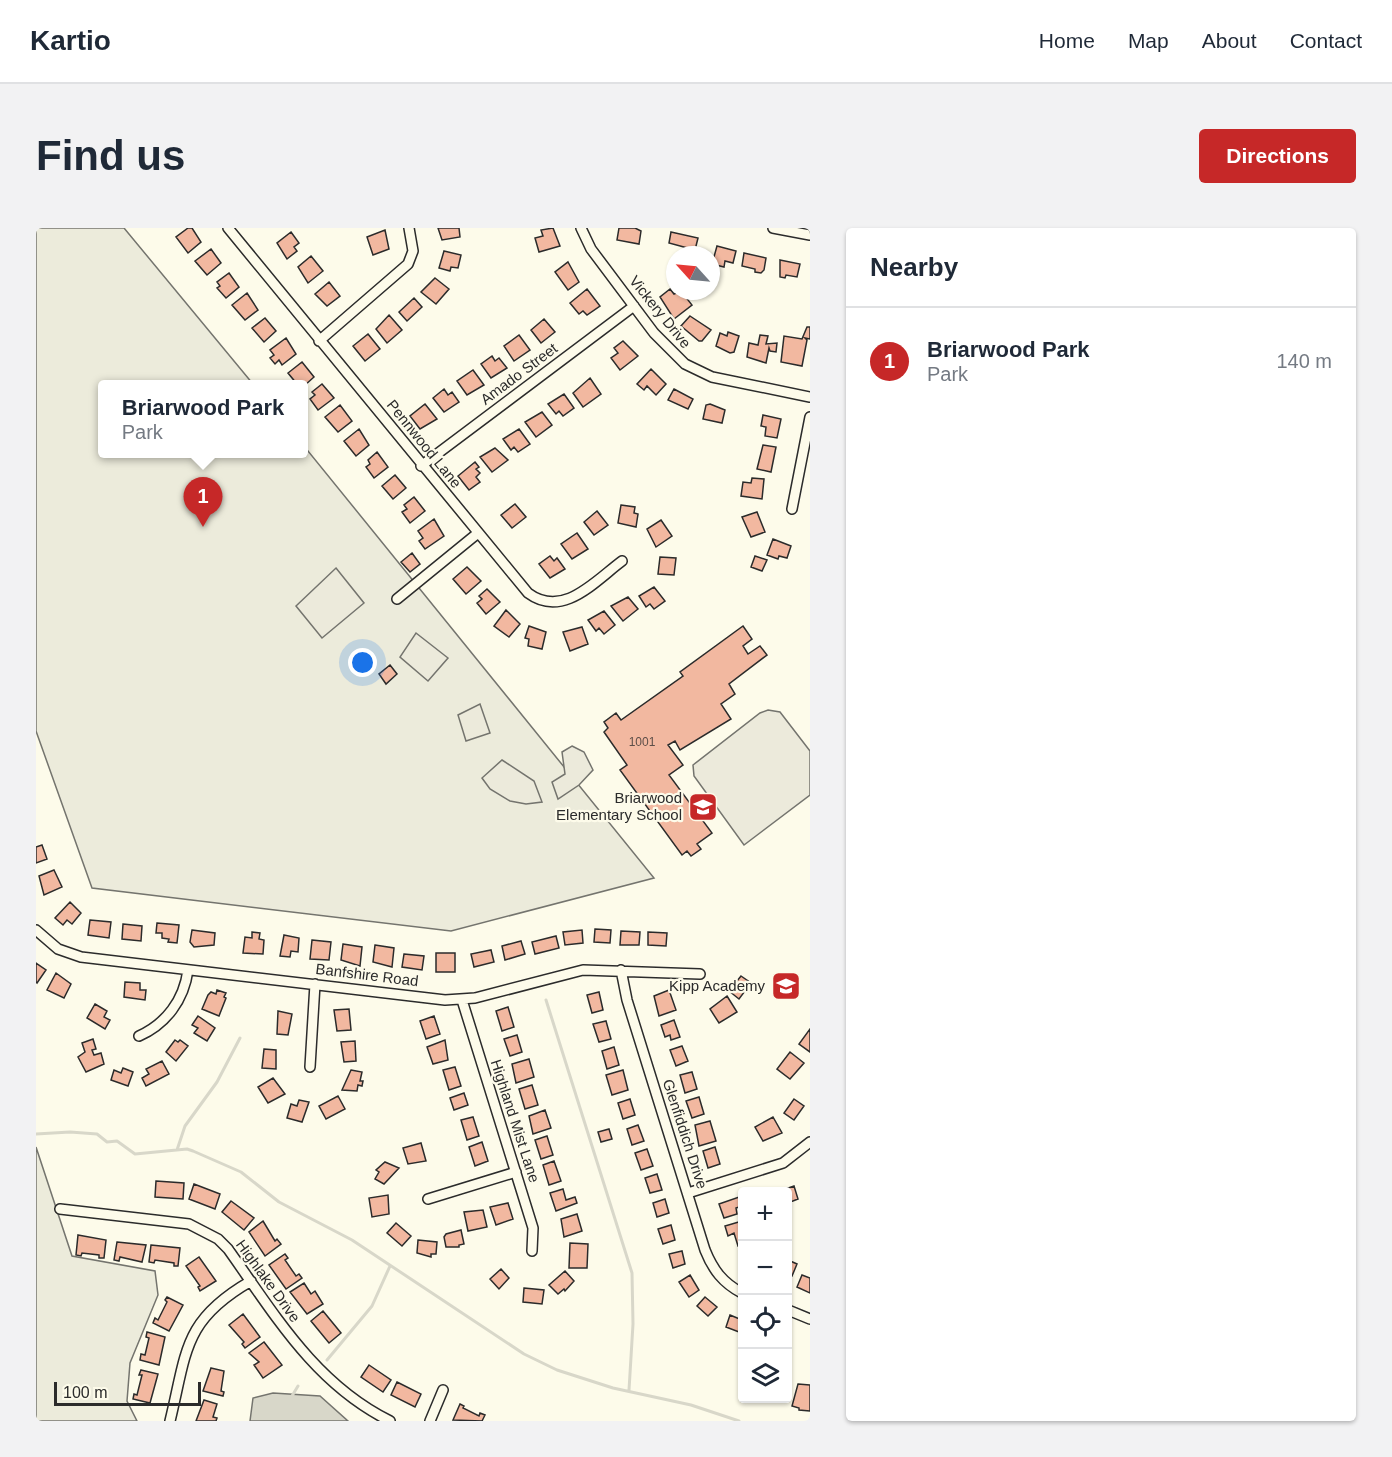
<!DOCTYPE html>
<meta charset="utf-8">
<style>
:root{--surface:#fff;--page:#f2f2f3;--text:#1f2937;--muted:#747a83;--line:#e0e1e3;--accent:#c62828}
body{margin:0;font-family:Arial,sans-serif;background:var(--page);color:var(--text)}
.controls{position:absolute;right:18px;bottom:18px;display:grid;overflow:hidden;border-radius:6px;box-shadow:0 2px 4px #0004}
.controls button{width:54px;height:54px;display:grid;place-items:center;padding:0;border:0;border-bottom:2px solid var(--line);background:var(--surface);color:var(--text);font:30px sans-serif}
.compass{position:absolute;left:630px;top:18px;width:54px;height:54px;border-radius:50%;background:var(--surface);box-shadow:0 2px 4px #0004;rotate:297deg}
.scale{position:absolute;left:18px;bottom:15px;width:147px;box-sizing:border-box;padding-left:6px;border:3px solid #2b2b2b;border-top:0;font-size:16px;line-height:21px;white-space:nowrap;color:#2b2b2b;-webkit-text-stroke:4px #fdfbea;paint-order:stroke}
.you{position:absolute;left:327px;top:435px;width:21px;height:21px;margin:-15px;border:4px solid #fff;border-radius:50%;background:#1a73e8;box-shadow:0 0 0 9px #1a73e833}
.badge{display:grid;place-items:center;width:39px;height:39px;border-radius:50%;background:var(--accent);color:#fff;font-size:20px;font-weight:700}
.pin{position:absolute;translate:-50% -50px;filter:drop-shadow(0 2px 3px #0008)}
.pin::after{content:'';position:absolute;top:32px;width:21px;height:18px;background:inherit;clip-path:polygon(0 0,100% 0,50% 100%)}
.popup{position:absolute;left:62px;top:152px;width:210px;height:78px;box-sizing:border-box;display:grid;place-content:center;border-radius:6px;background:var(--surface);filter:drop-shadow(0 2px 4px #0005);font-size:20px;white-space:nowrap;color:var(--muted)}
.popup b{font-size:22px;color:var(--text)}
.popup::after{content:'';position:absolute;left:50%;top:100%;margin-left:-12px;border:12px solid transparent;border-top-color:var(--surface)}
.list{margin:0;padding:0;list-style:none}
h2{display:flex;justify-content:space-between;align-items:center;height:78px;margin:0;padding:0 24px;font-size:26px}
h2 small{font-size:20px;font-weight:400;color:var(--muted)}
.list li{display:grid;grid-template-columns:39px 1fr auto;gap:18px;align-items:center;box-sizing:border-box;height:108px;padding:0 24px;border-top:2px solid var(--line)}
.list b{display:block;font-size:22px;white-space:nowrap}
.list p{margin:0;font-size:20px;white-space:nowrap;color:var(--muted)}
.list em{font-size:20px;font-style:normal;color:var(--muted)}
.icon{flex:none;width:33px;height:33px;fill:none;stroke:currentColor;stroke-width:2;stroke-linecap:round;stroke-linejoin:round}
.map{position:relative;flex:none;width:774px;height:1193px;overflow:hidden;border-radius:6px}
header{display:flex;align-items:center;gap:36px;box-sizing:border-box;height:84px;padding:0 30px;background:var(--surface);border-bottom:2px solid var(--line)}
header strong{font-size:28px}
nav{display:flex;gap:33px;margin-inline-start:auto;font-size:21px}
.intro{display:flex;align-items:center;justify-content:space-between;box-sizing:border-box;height:144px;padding:0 36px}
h1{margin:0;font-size:42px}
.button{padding:15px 27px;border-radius:6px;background:var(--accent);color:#fff;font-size:21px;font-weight:700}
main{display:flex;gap:36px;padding:0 36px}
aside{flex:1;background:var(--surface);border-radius:6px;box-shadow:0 2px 4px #0004}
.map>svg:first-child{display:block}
</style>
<header>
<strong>Kartio</strong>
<nav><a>Home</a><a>Map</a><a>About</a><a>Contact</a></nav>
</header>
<div class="intro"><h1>Find us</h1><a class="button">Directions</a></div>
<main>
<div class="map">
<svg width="774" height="1193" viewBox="0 0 774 1193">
<rect width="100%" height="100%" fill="#fdfbea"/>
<!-- green -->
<path fill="#ecebdb" stroke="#74746e" stroke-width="1.5" d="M0 0H88L217 156H66V226H268V218L618 650 415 703 56 660 0 503Z
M0 919 36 1028 119 1043 122 1067 94 1135 91 1173 101 1193H0Z"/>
<!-- parking -->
<path fill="#eceadb" stroke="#74746e" stroke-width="1.5" d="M300 340 328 375 286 410 260 378Z
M380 405 412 430 392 453 364 429Z
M444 476 454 505 430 513 422 487Z
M732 482 744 484 774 523V567L708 617 658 548 657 537 724 485Z
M536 518 548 524 557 542 543 557 522 571 516 554 529 546 526 524Z
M466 532 498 553 506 574 490 576 474 573 454 561 446 550Z"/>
<!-- water -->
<path fill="#d8d7c9" stroke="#74746e" stroke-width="1.5" d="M237 1165 284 1168 312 1193H214L217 1170Z"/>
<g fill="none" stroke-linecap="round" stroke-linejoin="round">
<!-- stream -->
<path stroke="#d8d7c9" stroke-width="3" d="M510 772 596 1045 597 1096 593 1162
M0 906 34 904 61 906 71 914 81 913 99 926 151 921 157 923 205 944 243 974 316 1012 488 1126 521 1142 577 1160 655 1177 703 1193
M141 922 149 898 181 854 204 810
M291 1132 336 1078 354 1038
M256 1168 262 1158"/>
</g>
<!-- building -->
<path fill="#f2b8a0" stroke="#2b2b2b" stroke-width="1.5" d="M152 0H156L165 14 152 25 140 9Z
M402 0H423L424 9 406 12Z
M517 0 524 18 503 24 499 10 507 8 505 2Z
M583 0H599L605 3 603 16 581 12Z
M349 2 353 21 337 27 331 9Z
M255 4 263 15 258 19 261 23 251 31 241 15Z
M635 4 662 10 659 22 633 15Z
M681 18 700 23 697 35 689 33 688 39 676 36Z
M175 21 185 35 171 47 159 33Z
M408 23 425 27 422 40 415 39 414 43 403 40Z
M708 25 730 30 728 42 725 45 719 44V41L706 38Z
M275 28 287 43 272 55 262 39Z
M744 32 764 36 761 49 750 47 749 50 744 49Z
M532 34 543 54 532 62 519 44Z
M193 45 203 59 190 70 181 60 184 58 181 54Z
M399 50 413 61 400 76 385 64Z
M293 54 304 68 291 78 279 66Z
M551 61 564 78 551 87 547 83 543 86 534 75Z
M634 61 638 66 645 63 656 77 638 91 624 69Z
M211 65 222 82 209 92 196 77Z
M378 70 386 79 371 93 363 84Z
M353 87 366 102 351 115 340 101Z
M654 88 675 102 666 113H663L645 98Z
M229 90 240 103 228 114 216 100Z
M508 91 519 104 505 115 495 102Z
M771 99H774V111L769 110 771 112 766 138 745 134 748 108 766 111Z
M692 104 703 108 698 124 694 125 680 118 684 105 691 108Z
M332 106 344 121 329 133 317 118Z
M483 107 494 122 478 133 468 118Z
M724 107 732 108 730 116 741 115 740 124 734 123 733 120 730 135 711 129 713 115 722 117Z
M250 110 260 126 246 137 243 132 239 136 234 130 238 127 234 122Z
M587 113 602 128 584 142 575 130 582 125 578 120Z
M456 128 459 133 463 130 471 140 455 150 445 136Z
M266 134 278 149 268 158 261 156 252 145Z
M615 141 630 156 620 167 611 158 608 162 601 156Z
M437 142 448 157 431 167 421 153Z
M554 150 565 166 547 179 537 165Z
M286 156 298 170 282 182 274 171 279 167 276 164Z
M408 161 412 167 416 164 423 174 408 184 397 170Z
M638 161 657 171 652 181 632 172Z
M528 166 538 180 527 188 523 183 520 186 512 176Z
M389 176 401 191 384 201 374 188Z
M674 176 689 182 686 195 667 191 670 177Z
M304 177 316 193 302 204 289 189Z
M506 184 516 197 500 209 489 194Z
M727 187 745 191 741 210 729 208 730 199 725 198Z
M323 201 333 217 320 228 308 213Z
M483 201 494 216 482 224 478 219 475 222 467 211Z
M727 217 740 219 735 244 721 241Z
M459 220 472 232 456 244 444 229Z
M341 224 352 239 338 250 330 239 334 236 332 232Z
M439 234 443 239 440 241 444 245 440 249 444 254 433 262 422 248Z
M359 247 370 260 357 271 346 258Z
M716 250 728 251 726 271 705 268 707 254 715 255Z
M378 269 389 283 374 295 366 284 371 281 368 277Z
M479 276 490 289 476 300 465 287Z
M585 277 599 279 598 285 602 286 600 299 582 295Z
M561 283 572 297 558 307 548 294Z
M721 284 729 304 715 309 706 289Z
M398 291 408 308 389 321 383 313 387 310 382 303Z
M625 292 636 308 620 319 611 301Z
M541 305 552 321 536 331 525 316Z
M737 311 755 318 751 330 743 328 742 331 731 327Z
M376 325 384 336 374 344 365 334Z
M514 328 518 333 521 330 529 341 514 350 503 336Z
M719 328 731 332 726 343 715 339Z
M624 329 640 330 638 347 622 346Z
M431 339 445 353 430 366 417 351Z
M618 359 629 373 618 381 614 376 610 379 603 368Z
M451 361 464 374 450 386 441 375 446 371 443 368Z
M592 369 602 381 587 393 575 378Z
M470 382 484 396 473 409 458 398Z
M568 383 579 397 568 406 563 400 560 403 552 392Z
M493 398 510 404 506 421 492 418 493 411 489 410Z
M707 398 716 411 707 418 712 426 724 418 731 427 693 456 699 466 685 476 695 491 644 522 639 513 632 517 647 537 633 547 676 605 661 616 665 621 655 628 651 623 646 627 584 542 591 537 568 504 572 500 568 494 580 485 585 492 647 448 644 444Z
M546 399 552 416 534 423 527 404Z
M354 437 361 446 350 456 343 446Z
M6 617 11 631 0 635V619Z
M18 642 26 659 8 667 3 648Z
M34 674 45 685 36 696 31 692 27 697 19 690Z
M54 692 75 694 73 710 52 707Z
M121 695 143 697 141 715 132 714 133 711 126 710V705H120Z
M87 696 106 698 105 713 86 711Z
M559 701 575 702 574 715 558 714Z
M156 702 179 705 178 717 158 719 154 714Z
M546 702 547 715 529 717 527 704Z
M585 703 604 704 603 717H584Z
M216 704 224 705 223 711 228 712 227 726 207 725 209 709 216 710Z
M612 704 631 705 630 718 612 717Z
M248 707 263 710 262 724 255 723 254 729 244 728Z
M520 708 523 720 499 726 496 714Z
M276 712 295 714 293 732 274 731Z
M485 713 489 726 469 732 466 718Z
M307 716 326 719 324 738 305 732Z
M339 717 358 720 356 739 337 734Z
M455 722 458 734 438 739 435 726Z
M400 725H419V744H400Z
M368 726 388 728 386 742 366 739Z
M0 735 10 742 1 755 0 754Z
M20 745 35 756 28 770 11 762Z
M705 748 715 755 703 771 693 763Z
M89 754 104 755V762H110L109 772 88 769Z
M181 762 190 765 188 769 190 770 183 788 166 781 172 767 175 764 180 766Z
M633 762 640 782 623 788 618 768Z
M563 764 567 782 556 785 551 767Z
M691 768 701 784 683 795 674 781Z
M59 776 71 783 68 789 74 792 69 801 51 790Z
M472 779 478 799 466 803 460 783Z
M313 781 315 802 301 803 298 782Z
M242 783 256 786 252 807 241 806Z
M162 788 179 800 171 813 158 805 162 800 156 797Z
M398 788 404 806 390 811 384 793Z
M638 792 644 809 635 812 634 807 629 809 625 797Z
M570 793 575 811 563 814 557 796Z
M774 801V824L763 816Z
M481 807 486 824 474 828 468 811Z
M57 811 60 821 56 822 58 827 65 825 68 836 50 844 42 829 49 824 46 815Z
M139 812 142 814 144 812 152 818 140 833 130 824Z
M409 812 412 832 397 836 391 819Z
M319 813 320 833 308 834 305 814Z
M646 818 652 833 640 838 634 822Z
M578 819 583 837 571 841 566 823Z
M228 821 240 822V841L226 840Z
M754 824 768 835 754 851 741 841Z
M493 831 498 849 480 855 476 836Z
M126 833 133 846 110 858 106 850 113 846 110 841Z
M419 839 425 858 413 862 407 842Z
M87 840 97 844 92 858 75 852 78 842 85 845Z
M315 842 326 844 324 853H327L326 858 322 857 321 863 306 862Z
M587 842 592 862 576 867 570 847Z
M656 844 661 861 649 865 644 847Z
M237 850 249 866 232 875 222 859Z
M496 857 502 877 489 881 483 861Z
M428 865 432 877 418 882 414 870Z
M302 868 309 881 290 891 283 878Z
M663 869 668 886 656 890 650 873Z
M594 871 599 887 587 891 582 875Z
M758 871 768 878 758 892 748 885Z
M263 872 273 874 266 894 251 890 255 876 261 878Z
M509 882 515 900 497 906 493 888Z
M437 889 443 908 431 912 425 892Z
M737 889 746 905 727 913 719 899Z
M674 893 680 913 663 918 659 897Z
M602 897 608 913 596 917 591 901Z
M573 901 576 911 565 914 562 904Z
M511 908 517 927 505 931 499 912Z
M446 914 452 933 439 938 433 919Z
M385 915 390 933 372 936 367 920Z
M679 919 684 936 672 940 667 923Z
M611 921 617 938 605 942 599 925Z
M518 933 525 953 513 957 507 937Z
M349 934 363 940 348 956 339 951 343 944 340 942Z
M621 946 626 962 614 965 609 950Z
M120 953 148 955 147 971 119 969Z
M158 956 184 966 179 981 153 971Z
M758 958 762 971 752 975V964H741Z
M527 961 530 972 539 969 541 975 520 983 514 965Z
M352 967 353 986 336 989 333 970Z
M706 968V978L700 980 701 986 688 990 683 976Z
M629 971 633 985 621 989 617 975Z
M195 973 218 990 208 1002 186 984Z
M472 975 477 991 460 997 454 979Z
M447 982 451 999 432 1003 428 984Z
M541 986 546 1003 528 1009 525 991Z
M227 993 239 1013 241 1011 245 1016 229 1028 213 1004Z
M706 993V1016L702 1018 698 1005 692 1008 689 998Z
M360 995 375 1008 366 1018 351 1005Z
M635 997 639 1012 627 1016 622 1001Z
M425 1002 428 1016 423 1017V1019H410L408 1009 410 1006Z
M42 1007 70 1012 68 1030H63V1027L46 1025 45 1028 40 1027Z
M382 1012 401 1014 400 1026H395V1029L381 1025Z
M81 1014 110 1017 106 1034 84 1029 83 1033 78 1032Z
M534 1015 552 1016 551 1040H533Z
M115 1017 144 1020 142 1038H138V1035L119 1032 118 1035 113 1034Z
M646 1023 649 1036 637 1040 633 1026Z
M249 1026 252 1030 249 1032 260 1048 263 1046 266 1050 250 1061 233 1037Z
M163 1029 180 1053 164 1063 162 1059 164 1058 150 1038Z
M752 1032 761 1036 756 1048 752 1046Z
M465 1041 473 1050 463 1061 454 1051Z
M529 1043 538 1053 529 1063 528 1061 522 1066 513 1057Z
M654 1047 663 1062 653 1069 643 1054Z
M766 1047 774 1050V1065L761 1059Z
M268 1055 275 1066 279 1063 287 1076 271 1086 254 1064Z
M488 1060 508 1062 506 1076 487 1074Z
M131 1069 147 1077 133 1103 117 1095 119 1090 122 1092 131 1074 129 1072Z
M669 1069 681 1079 672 1088 661 1078Z
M287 1083 305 1105 293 1115 275 1093Z
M207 1086 224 1109 209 1120 206 1116 208 1114 193 1097Z
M694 1087 706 1092 703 1104 690 1099Z
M111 1104 129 1109 123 1137 104 1132 105 1126 109 1127 113 1110 110 1109Z
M228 1114 246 1137 227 1150 218 1137 223 1134 213 1125Z
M333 1137 355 1152 347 1164 325 1149Z
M175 1140 188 1143 185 1163 188 1164 187 1168 167 1163Z
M105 1142 122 1146 114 1175 97 1171 98 1166 101 1167 106 1147H103Z
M361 1154 385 1166 379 1179 355 1167Z
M762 1156 774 1157V1183L763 1182V1180L756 1178Z
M168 1172 181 1176 177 1189 181 1190 180 1193H160Z
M424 1176 428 1178 427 1180 443 1188 444 1185 449 1187 446 1193 417 1192Z"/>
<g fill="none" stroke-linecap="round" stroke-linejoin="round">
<!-- minor casing -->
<g stroke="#2b2b2b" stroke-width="12">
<path id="minor" d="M192 0 492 365C527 391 559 353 586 333
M545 0 555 21 618 105 649 136 676 149 774 169
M737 0 774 7
M283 113 372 36 377 23 373 0
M385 238 598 78
M756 281 774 189
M361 371 442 305
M0 702 22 721 45 729 409 772 439 770 547 742 664 746
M585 742 591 772 669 1022C677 1042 687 1055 706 1065
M426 772 497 1000 496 1023
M103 808C130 796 148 772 152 742
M274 839 279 756
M652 965 747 935 774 914
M392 971 480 944
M24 981 153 996 182 1011 192 1021C239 1087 279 1156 354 1193
M752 1082 774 1091
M134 1193C151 1123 147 1092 215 1053
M394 1193 407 1162"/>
</g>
<!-- minor -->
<use href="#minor" stroke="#fdfbea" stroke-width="9"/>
</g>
<!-- icons -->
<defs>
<g id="school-square" transform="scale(1.5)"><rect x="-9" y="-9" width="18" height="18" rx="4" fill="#c62828" stroke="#fdfbea"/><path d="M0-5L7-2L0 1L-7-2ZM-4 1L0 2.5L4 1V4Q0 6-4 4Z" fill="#fff"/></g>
</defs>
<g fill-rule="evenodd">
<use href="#school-square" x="667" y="579"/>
<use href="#school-square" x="750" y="758"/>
</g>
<g text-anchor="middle" stroke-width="4.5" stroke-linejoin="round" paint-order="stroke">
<!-- number labels -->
<g font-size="12" fill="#5d4e48">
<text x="606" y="518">1001</text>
</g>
<!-- street labels -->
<g font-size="15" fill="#2b2b2b" stroke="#fdfbea">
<text transform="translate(624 84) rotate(51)" y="5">Vickery Drive</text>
<text transform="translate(483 146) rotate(-37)" y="5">Amado Street</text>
<text transform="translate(388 216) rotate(51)" y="5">Pennwood Lane</text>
<text transform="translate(331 747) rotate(7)" y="5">Banfshire Road</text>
<text transform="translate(479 893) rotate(72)" y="5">Highland Mist Lane</text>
<text transform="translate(649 906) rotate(72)" y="5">Glenfiddich Drive</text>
<text transform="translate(232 1053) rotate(54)" y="5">Highlake Drive</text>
</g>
<!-- poi labels -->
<g font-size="15" fill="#2b2b2b" stroke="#fdfbea" text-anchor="end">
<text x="646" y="575">Briarwood<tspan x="646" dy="17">Elementary School</tspan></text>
<text x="729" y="763">Kipp Academy</text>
</g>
</g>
</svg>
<div class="controls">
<button>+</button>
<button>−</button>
<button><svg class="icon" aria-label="locate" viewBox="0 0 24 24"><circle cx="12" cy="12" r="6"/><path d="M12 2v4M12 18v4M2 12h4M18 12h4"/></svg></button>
<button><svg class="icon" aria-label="layers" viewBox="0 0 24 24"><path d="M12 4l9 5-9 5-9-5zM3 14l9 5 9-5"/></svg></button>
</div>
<svg class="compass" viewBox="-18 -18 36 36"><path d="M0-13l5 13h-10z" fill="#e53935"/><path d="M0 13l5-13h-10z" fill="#747a83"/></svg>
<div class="scale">100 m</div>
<div class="you"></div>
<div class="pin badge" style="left:167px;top:299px">1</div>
<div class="popup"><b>Briarwood Park</b>Park</div>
</div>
<aside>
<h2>Nearby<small></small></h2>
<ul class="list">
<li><span class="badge">1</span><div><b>Briarwood Park</b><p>Park</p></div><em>140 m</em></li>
</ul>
</aside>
</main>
